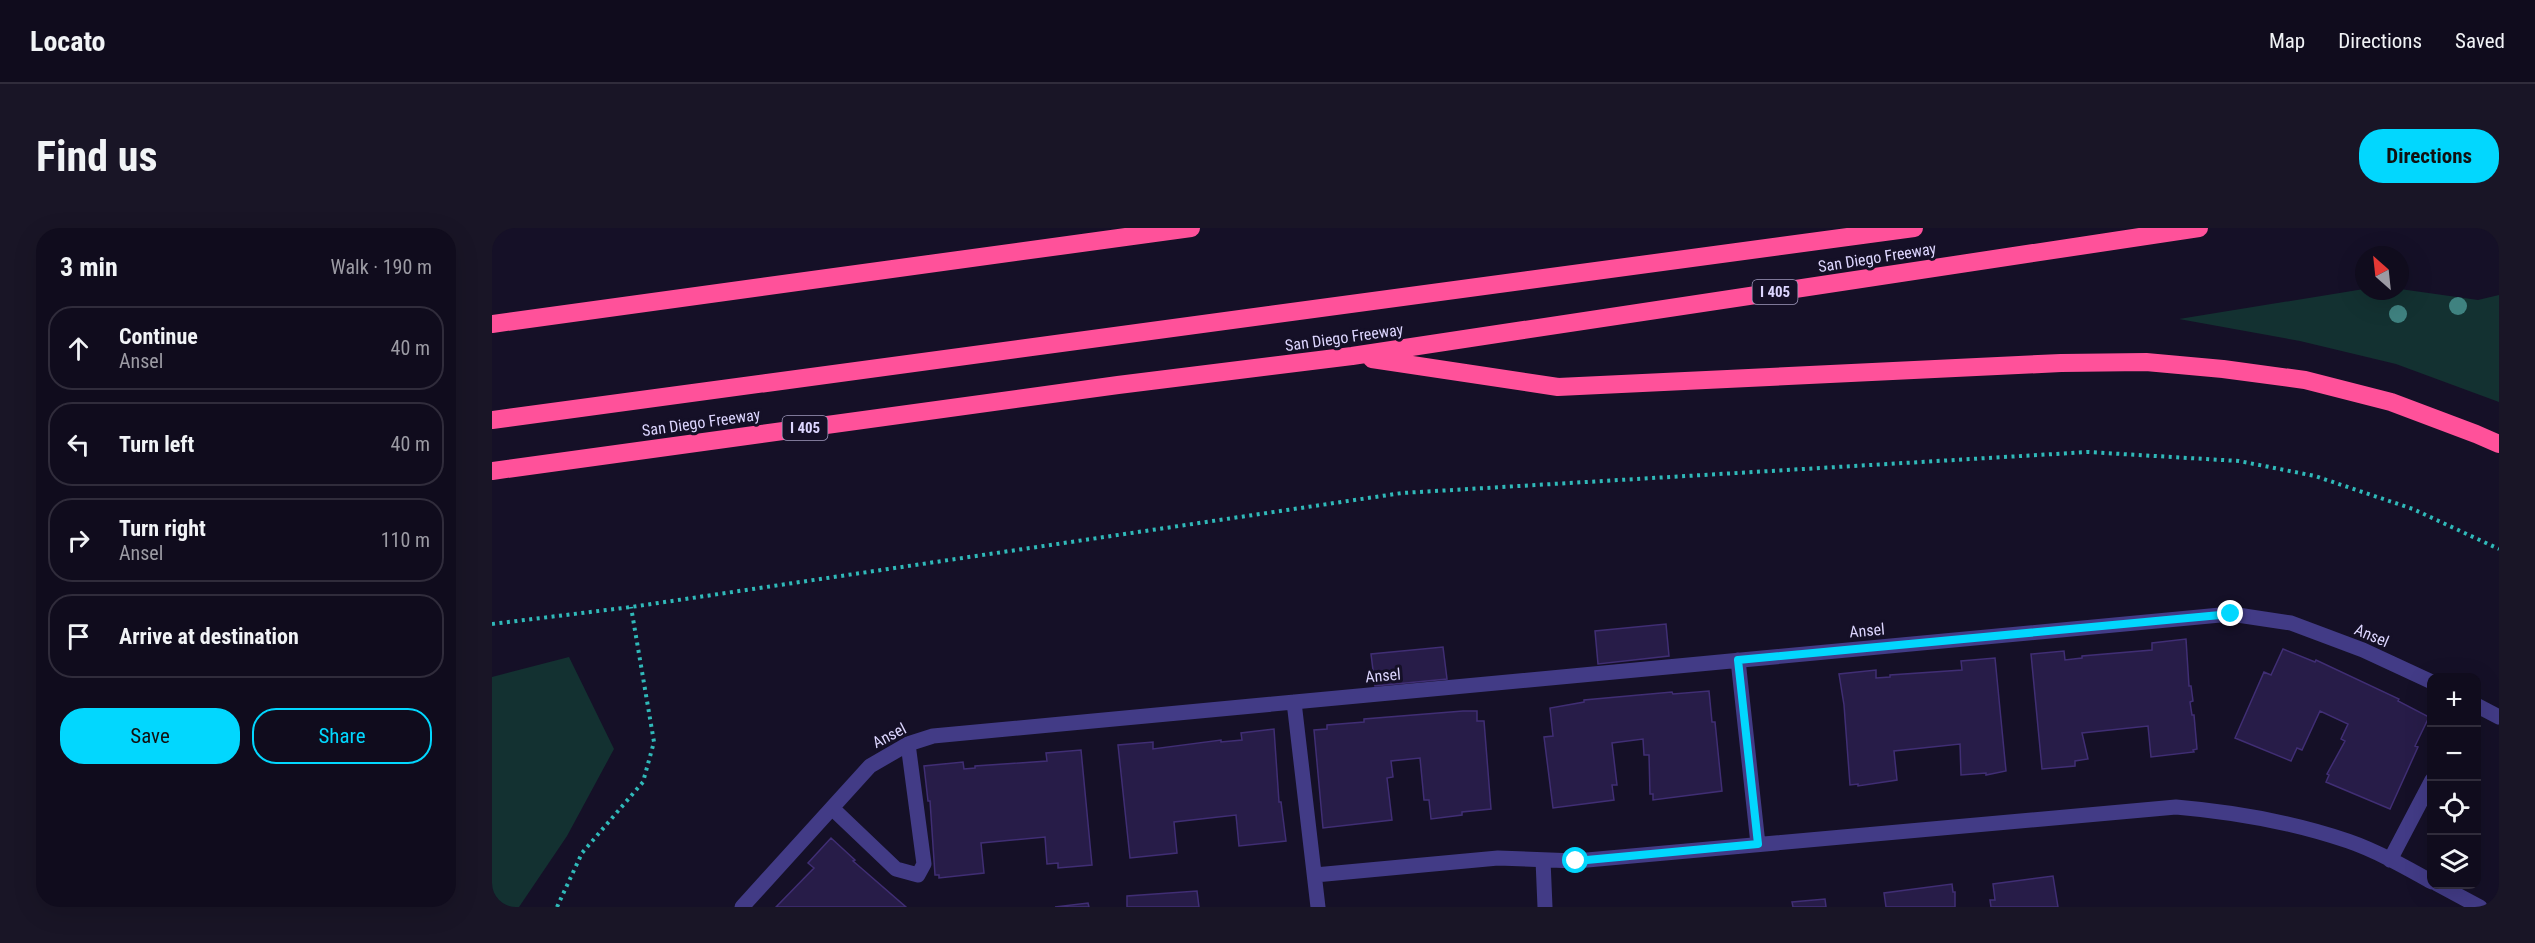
<!DOCTYPE html>
<meta charset="utf-8">
<style>
:root{--surface:#100c1d;--page:#191526;--text:#f1f3f6;--muted:#9c9ba4;--line:#302c3b;--accent:#02d7fe}
body{margin:0;font-family:"Roboto Condensed",sans-serif;background:var(--page);color:var(--text)}
.controls{position:absolute;right:18px;bottom:18px;display:grid;overflow:hidden;border-radius:12px;box-shadow:0 6px 24px #0002}
.controls button{width:54px;height:54px;display:grid;place-items:center;padding:0;border:0;border-bottom:2px solid var(--line);background:var(--surface);color:var(--text);font:30px sans-serif}
.compass{position:absolute;left:1863px;top:18px;width:54px;height:54px;border-radius:50%;background:var(--surface);box-shadow:0 6px 24px #0002;rotate:333deg}
.stop{position:absolute;width:18px;height:18px;margin:-14px;border:4px solid #02d7fe;border-radius:50%;background:#fff}
.stop.end{background:#02d7fe;border-color:#fff;box-shadow:0 2px 6px #0008}
.list{margin:0;padding:0;list-style:none}
h2{display:flex;justify-content:space-between;align-items:center;height:78px;margin:0;padding:0 24px;font-size:26px}
h2 small{font-size:20px;font-weight:400;color:var(--muted)}
.list li{display:grid;grid-template-columns:39px 1fr auto;gap:18px;align-items:center;box-sizing:border-box;height:84px;margin:0 12px 12px;padding:0 12px;border:2px solid var(--line);border-radius:24px}
.list b{display:block;font-size:22px;white-space:nowrap}
.list p{margin:0;font-size:20px;white-space:nowrap;color:var(--muted)}
.list em{font-size:20px;font-style:normal;color:var(--muted)}
.actions{display:flex;gap:12px;padding:18px 24px}
.actions a{flex:1;padding:14px 0;border:2px solid var(--accent);border-radius:24px;text-align:center;font-size:21px;color:var(--accent)}
.actions .main{background:var(--accent);color:#111}
.icon{flex:none;width:33px;height:33px;fill:none;stroke:currentColor;stroke-width:2;stroke-linecap:round;stroke-linejoin:round}
.map{position:relative;flex:none;width:2007px;height:679px;overflow:hidden;border-radius:24px}
header{display:flex;align-items:center;gap:36px;box-sizing:border-box;height:84px;padding:0 30px;background:var(--surface);border-bottom:2px solid var(--line)}
header strong{font-size:28px}
nav{display:flex;gap:33px;margin-inline-start:auto;font-size:21px}
.intro{display:flex;align-items:center;justify-content:space-between;box-sizing:border-box;height:144px;padding:0 36px}
h1{margin:0;font-size:42px}
.button{padding:15px 27px;border-radius:24px;background:var(--accent);color:#111;font-size:21px;font-weight:700}
main{display:flex;gap:36px;padding:0 36px}
aside{flex:1;background:var(--surface);border-radius:24px;box-shadow:0 6px 24px #0002}
.map>svg:first-child{display:block}
</style>
<header>
<strong>Locato</strong>
<nav><a>Map</a><a>Directions</a><a>Saved</a></nav>
</header>
<div class="intro"><h1>Find us</h1><a class="button">Directions</a></div>
<main>
<aside>
<h2>3 min<small>Walk · 190 m</small></h2>
<ul class="list">
<li><svg class="icon" aria-label="ahead" viewBox="0 0 24 24"><path d="M12 20V5M6 11l6-6 6 6"/></svg><div><b>Continue</b><p>Ansel</p></div><em>40 m</em></li>
<li><svg class="icon" aria-label="left" viewBox="0 0 24 24"><path d="M17 20v-9H6M10 6l-5 5 5 5"/></svg><div><b>Turn left</b></div><em>40 m</em></li>
<li><svg class="icon" aria-label="right" viewBox="0 0 24 24"><path d="M7 20v-9h11M14 6l5 5-5 5"/></svg><div><b>Turn right</b><p>Ansel</p></div><em>110 m</em></li>
<li><svg class="icon" aria-label="arrive" viewBox="0 0 24 24"><path d="M6 21V4h12l-3 4 3 4H6"/></svg><div><b>Arrive at destination</b></div></li>
</ul>
<div class="actions"><a class="main">Save</a><a>Share</a></div>
</aside>
<div class="map">
<svg width="2007" height="679" viewBox="0 0 2007 679">
<rect width="100%" height="100%" fill="#151027"/>
<!-- green -->
<path fill="#133131" d="M1872 61V63L1908 61 1986 72 2007 67V174L1904 136 1808 113 1687 91Z
M77 429 122 521 75 608 27 679H0V449Z"/>
<!-- building -->
<path fill="#271c48" stroke="#402e74" stroke-width="1.5" d="M1174 396 1177 428 1106 436 1103 403Z
M1694 411 1697 458H1699L1701 473 1698 474 1700 487H1702L1705 521 1701 522 1702 524 1659 529 1656 498 1590 505 1596 531 1583 533V538L1550 541 1539 426 1572 423 1573 432 1590 430V428L1660 422V415Z
M951 419 955 451 883 458 879 426Z
M1791 421 1823 434 1824 432 1907 471 1906 473 1937 489 1923 518 1926 519 1898 581 1834 554 1837 547 1835 546 1853 513 1849 511 1856 496 1828 483 1810 522 1805 520 1799 533 1743 510 1772 444 1779 447Z
M1503 430 1514 543 1494 547V545L1469 547 1468 516 1402 523 1405 552 1366 558V556L1358 557 1352 477 1347 446 1384 442V450L1398 449V447L1470 442 1469 433Z
M1217 463 1220 494H1223L1230 563 1161 572V566H1158L1157 527H1152L1151 511 1120 515 1125 557H1120L1122 572 1061 580 1052 509 1061 508 1058 480 1092 474V472L1180 464 1181 466Z
M971 483H985V493H992L999 581 970 584V587L939 591 937 572H932L928 530 899 533 901 549 895 550 900 592 831 600 822 502 835 501V497L872 494V491Z
M782 501 787 574H789L794 613 747 618 744 587 682 594 685 625 638 630 626 517 661 514V521L729 512V514L750 512 749 505Z
M589 522 600 637 566 640V635L555 636 553 609 489 615 492 645 447 650V647H443L438 573H436L432 538 471 534 472 541 483 540V538L555 533 554 525Z
M339 610 363 632 361 633 414 679H284L322 640 316 635Z
M1561 648 1566 679H1499L1498 672H1503L1501 656Z
M1460 656 1461 664H1463V679H1394L1392 665Z
M705 663 707 679H635V668Z
M1333 671 1334 679H1301L1300 674Z
M596 675 597 679H563Z"/>
<g fill="none" stroke-linecap="round" stroke-linejoin="round">
<!-- path -->
<path stroke="#30b9b9" stroke-width="4" stroke-dasharray="3 4.5" stroke-linecap="butt" d="M0 396 139 379 910 265 1596 224 1747 233 1823 248 1921 281 2007 321
M65 679 90 625 151 554 162 514 139 379"/>
<!-- minor -->
<path stroke="#423b86" stroke-width="15" d="M1246 432 1266 616
M802 474 826 679
M1984 477 2007 489
M340 580 404 641 426 647 432 636 416 516
M1051 632 1053 679
M1898 632 1940 552
M823 647 1006 630 1084 633 1684 579C1743 584 1800 594 1856 613 1885 623 1913 639 1940 654
M1945 656 1988 679
M250 679 378 538 416 516 441 508 1739 386 1799 395 1871 422 1940 454"/>
<!-- highway -->
<path stroke="#ff519a" stroke-width="18" d="M0 96 699 0
M880 131 1066 159 1569 135 1654 134 1731 141 1813 152 1899 174 1984 206 2007 216
M0 192 1422 0
M0 243 626 157 860 128 1707 0"/>
</g>
<!-- trees -->
<g fill="#3f8280">
<circle cx="1966" cy="78" r="9"/>
<circle cx="1906" cy="86" r="9"/>
</g>
<g fill="none" stroke-linecap="round" stroke-linejoin="round">
<!-- route -->
<path stroke="#02d7fe" stroke-width="8" d="M1084 633 1266 616 1246 432 1739 386"/>
</g>
<g text-anchor="middle" stroke-width="6" stroke-linejoin="round" paint-order="stroke">
<!-- shield labels -->
<g fill="#151027" stroke="#a19bbe" stroke-width="1.5">
<rect x="1260.5" y="52" width="45" height="24" rx="4.5"/>
<rect x="290.5" y="188" width="45" height="24" rx="4.5"/>
</g>
<g font-size="15" font-weight="bold" fill="#ddd6ff">
<text x="1283" y="69">I 405</text>
<text x="313" y="205">I 405</text>
</g>
<!-- street labels -->
<g font-size="16" fill="#ddd6ff" stroke="#151027">
<text transform="translate(1385 29) rotate(-9)" y="6">San Diego Freeway</text>
<text transform="translate(852 109) rotate(-8)" y="6">San Diego Freeway</text>
<text transform="translate(209 194) rotate(-8)" y="6">San Diego Freeway</text>
<text transform="translate(1375 402) rotate(-5)" y="6">Ansel</text>
<text transform="translate(1880 407) rotate(23)" y="6">Ansel</text>
<text transform="translate(891 447) rotate(-5)" y="6">Ansel</text>
<text transform="translate(397 507) rotate(-27)" y="6">Ansel</text>
</g>
</g>
</svg>
<div class="controls">
<button>+</button>
<button>−</button>
<button><svg class="icon" aria-label="locate" viewBox="0 0 24 24"><circle cx="12" cy="12" r="6"/><path d="M12 2v4M12 18v4M2 12h4M18 12h4"/></svg></button>
<button><svg class="icon" aria-label="layers" viewBox="0 0 24 24"><path d="M12 4l9 5-9 5-9-5zM3 14l9 5 9-5"/></svg></button>
</div>
<svg class="compass" viewBox="-18 -18 36 36"><path d="M0-13l5 13h-10z" fill="#e53935"/><path d="M0 13l5-13h-10z" fill="#9c9ba4"/></svg>
<div class="stop" style="left:1084px;top:633px"></div>
<div class="stop end" style="left:1739px;top:386px"></div>
</div>
</main>
